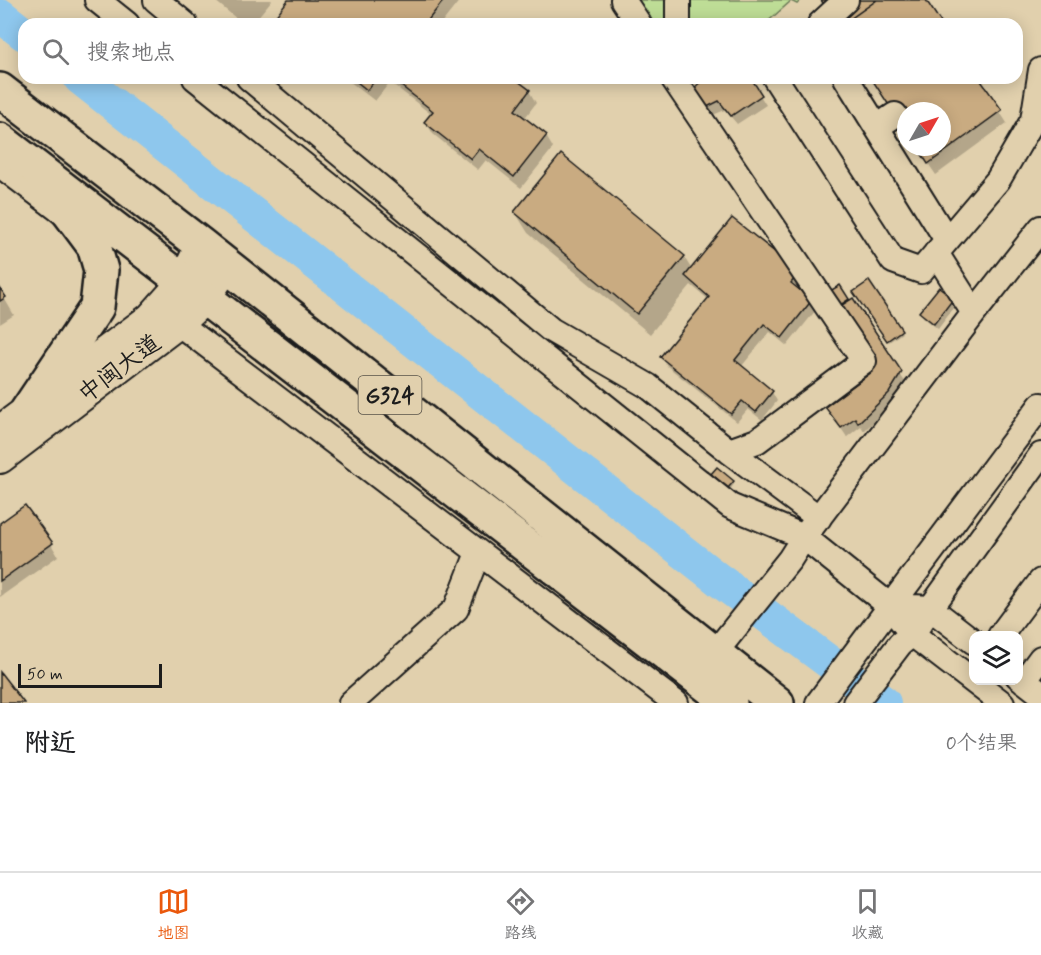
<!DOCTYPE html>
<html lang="zh">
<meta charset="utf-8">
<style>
:root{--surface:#fff;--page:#f2f2f2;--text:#202124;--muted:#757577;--line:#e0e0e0;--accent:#ea580c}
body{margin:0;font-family:Mynerve,"LXGW WenKai TC",sans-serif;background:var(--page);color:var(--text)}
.controls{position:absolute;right:18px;bottom:18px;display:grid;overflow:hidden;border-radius:12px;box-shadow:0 3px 15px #0003}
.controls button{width:54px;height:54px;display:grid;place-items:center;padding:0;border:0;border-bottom:2px solid var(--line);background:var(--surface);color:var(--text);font:30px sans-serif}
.compass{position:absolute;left:897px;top:102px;width:54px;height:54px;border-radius:50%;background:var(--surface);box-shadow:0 3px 15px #0003;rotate:51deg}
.scale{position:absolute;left:18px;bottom:15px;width:144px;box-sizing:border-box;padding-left:6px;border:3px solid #1c1c1c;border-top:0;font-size:16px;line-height:21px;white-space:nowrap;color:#1c1c1c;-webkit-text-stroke:4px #e1d0ad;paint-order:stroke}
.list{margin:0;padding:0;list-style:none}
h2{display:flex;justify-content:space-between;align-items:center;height:78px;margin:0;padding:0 24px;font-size:26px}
h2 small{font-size:20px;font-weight:400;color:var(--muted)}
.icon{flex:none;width:33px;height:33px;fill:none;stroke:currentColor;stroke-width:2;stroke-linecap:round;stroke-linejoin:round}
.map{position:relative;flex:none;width:1041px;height:703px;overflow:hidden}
.search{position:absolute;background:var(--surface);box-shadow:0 3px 15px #0003;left:18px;right:18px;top:18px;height:66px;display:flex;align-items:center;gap:15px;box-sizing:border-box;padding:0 21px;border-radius:18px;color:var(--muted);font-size:22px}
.sheet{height:168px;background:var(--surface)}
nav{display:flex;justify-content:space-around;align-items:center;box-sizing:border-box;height:84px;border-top:2px solid var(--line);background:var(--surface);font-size:16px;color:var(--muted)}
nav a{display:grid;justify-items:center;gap:3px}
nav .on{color:var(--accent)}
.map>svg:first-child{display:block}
</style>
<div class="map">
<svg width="1041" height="703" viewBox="0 0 1041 703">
<rect width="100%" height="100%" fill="#e1d0ad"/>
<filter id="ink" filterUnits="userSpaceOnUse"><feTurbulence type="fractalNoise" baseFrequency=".0167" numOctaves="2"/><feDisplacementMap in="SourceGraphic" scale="12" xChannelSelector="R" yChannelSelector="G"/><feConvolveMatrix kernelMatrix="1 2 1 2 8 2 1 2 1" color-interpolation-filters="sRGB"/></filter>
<g filter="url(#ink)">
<!-- green -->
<path fill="#bedd96" stroke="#6d7c59" stroke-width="1.5" d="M637 0H801L797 4 791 1 765 24H652Z"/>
<!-- shadow -->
<path fill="#0003" d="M214 0H272L252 24H243Z
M290 0H460L441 24H281L277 17Z
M345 78H512L529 91 536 103 524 119 546 136 553 148 521 188 486 160 478 170 433 134 426 122 432 115 390 82 375 101Z
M707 78H749L766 105 737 124 725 110 713 115 701 97Z
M872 78H978L1007 123 936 175 917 147H942V111H906V130Z
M515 212 684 257 692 270 733 220 804 282 798 290 811 301 816 310 787 346 770 332 741 367 772 392 777 401 762 420 748 409 737 422 667 366 662 357 709 300 691 285 650 334 528 233Z
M868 283 902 333 889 342 855 292Z
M839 287 906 383 894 402 864 431 861 426 847 437 827 408 874 371 843 307 832 291Z
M0 291 14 315 0 324Z
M953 299 956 305 938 329 924 318 921 313Z
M713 475 733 482 734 484 730 490Z
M0 525 51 544 58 556 0 597Z"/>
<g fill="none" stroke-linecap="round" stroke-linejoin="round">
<!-- river -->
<path stroke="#8ec7ed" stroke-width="34" d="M0 15 24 34
M80 78 719 580 884 703"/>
</g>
<!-- building -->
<path fill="#c9ab81" stroke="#1c1c1c" stroke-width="1.5" d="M288 0H444L425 24H284L275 17Z
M821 0H877L843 24H836Z
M877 0H926L942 24H843Z
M352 78H377L367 90Z
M391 78H514L530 90 515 110 547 135 514 177 479 149 471 159 424 122 433 111Z
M705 78H751L762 95 731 116 719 101 707 107 694 88Z
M871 78H979L1002 110 928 164 917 147H942V111H906V131Z
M561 154 685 256 637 314 514 212Z
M732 218 800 272 791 283 812 300 782 338 764 324 735 360 773 391 756 412 742 401 731 414 660 357 709 297 685 276Z
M869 281 902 330 887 341 853 292Z
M840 285 849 299 840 305 830 291Z
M939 287 954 298 934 324 919 312Z
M0 288 6 297 0 301Z
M853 298 902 372 889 393 858 423 855 418 841 428 825 407 873 371 834 310Z
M717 467 734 481 728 488 711 474Z
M25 505 53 543 0 581V523Z
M0 672 24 703H0Z"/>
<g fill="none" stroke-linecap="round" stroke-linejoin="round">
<!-- minor casing -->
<g stroke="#1c1c1c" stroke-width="28">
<path id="minor" d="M97 0 127 24
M156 0 185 24
M623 0 639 24
M678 24V0
M820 24 846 0
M195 78 730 506 804 537 890 606 912 634 1002 703
M249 78 551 330 648 386 729 451 819 518
M673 78 864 361 757 441 729 451
M775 78 893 261 921 271 998 180 1033 120 1041 70
M846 78 947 240
M877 127 895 115
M0 165 70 218
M936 253 974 313
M178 323 676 703
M913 607 930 608 974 642
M1000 636 1041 581
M714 654 790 559 804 537 974 313 1041 228
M1018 676 1041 694
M1024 681 1041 658
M351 703 456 609 478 553
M818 703 1041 405
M855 703 900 644 912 634 1041 455"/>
</g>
<!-- major casing -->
<g stroke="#1c1c1c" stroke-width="34">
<path id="major" d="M0 431 151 318 184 281 201 245
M0 458 178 323 205 298 227 265"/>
</g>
<!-- highway casing -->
<g stroke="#1c1c1c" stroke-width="38">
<path id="highway" d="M0 90 201 245 777 703
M0 140 730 703
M27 411 97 307 101 270 94 246 59 199"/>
</g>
<!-- minor -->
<use href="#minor" stroke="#e1d0ad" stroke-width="24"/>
<!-- major -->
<use href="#major" stroke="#e1d0ad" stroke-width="30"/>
<!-- highway -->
<use href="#highway" stroke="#e1d0ad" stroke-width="33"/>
</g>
</g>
<g text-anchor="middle" stroke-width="6" stroke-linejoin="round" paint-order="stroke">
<!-- shield labels -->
<rect fill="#e1d0ad" stroke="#575248" stroke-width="1.5" x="358.5" y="376" width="63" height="38" rx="4.5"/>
<g font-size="22" font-weight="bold" fill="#1c1c1c">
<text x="390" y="403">G324</text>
</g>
<!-- street labels -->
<g font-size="24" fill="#1c1c1c" stroke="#e1d0ad">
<text transform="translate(119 368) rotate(-37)" y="8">中闽大道</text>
</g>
</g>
</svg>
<div class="controls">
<button><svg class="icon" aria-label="layers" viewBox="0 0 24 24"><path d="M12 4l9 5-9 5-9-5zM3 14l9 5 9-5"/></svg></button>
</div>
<svg class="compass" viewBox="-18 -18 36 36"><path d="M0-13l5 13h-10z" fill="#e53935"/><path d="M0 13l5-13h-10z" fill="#757577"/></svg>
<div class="scale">50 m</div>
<div class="search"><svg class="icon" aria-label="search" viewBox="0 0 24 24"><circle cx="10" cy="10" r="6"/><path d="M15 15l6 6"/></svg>搜索地点</div>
</div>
<section class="sheet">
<h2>附近<small>0个结果</small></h2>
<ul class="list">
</ul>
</section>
<nav>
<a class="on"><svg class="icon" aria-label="map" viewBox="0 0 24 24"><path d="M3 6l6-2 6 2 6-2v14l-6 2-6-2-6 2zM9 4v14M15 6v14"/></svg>地图</a>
<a><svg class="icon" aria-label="directions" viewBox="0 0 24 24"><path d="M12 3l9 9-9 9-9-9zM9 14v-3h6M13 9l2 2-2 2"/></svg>路线</a>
<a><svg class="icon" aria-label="saved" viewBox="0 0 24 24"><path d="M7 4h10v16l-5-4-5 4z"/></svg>收藏</a>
</nav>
